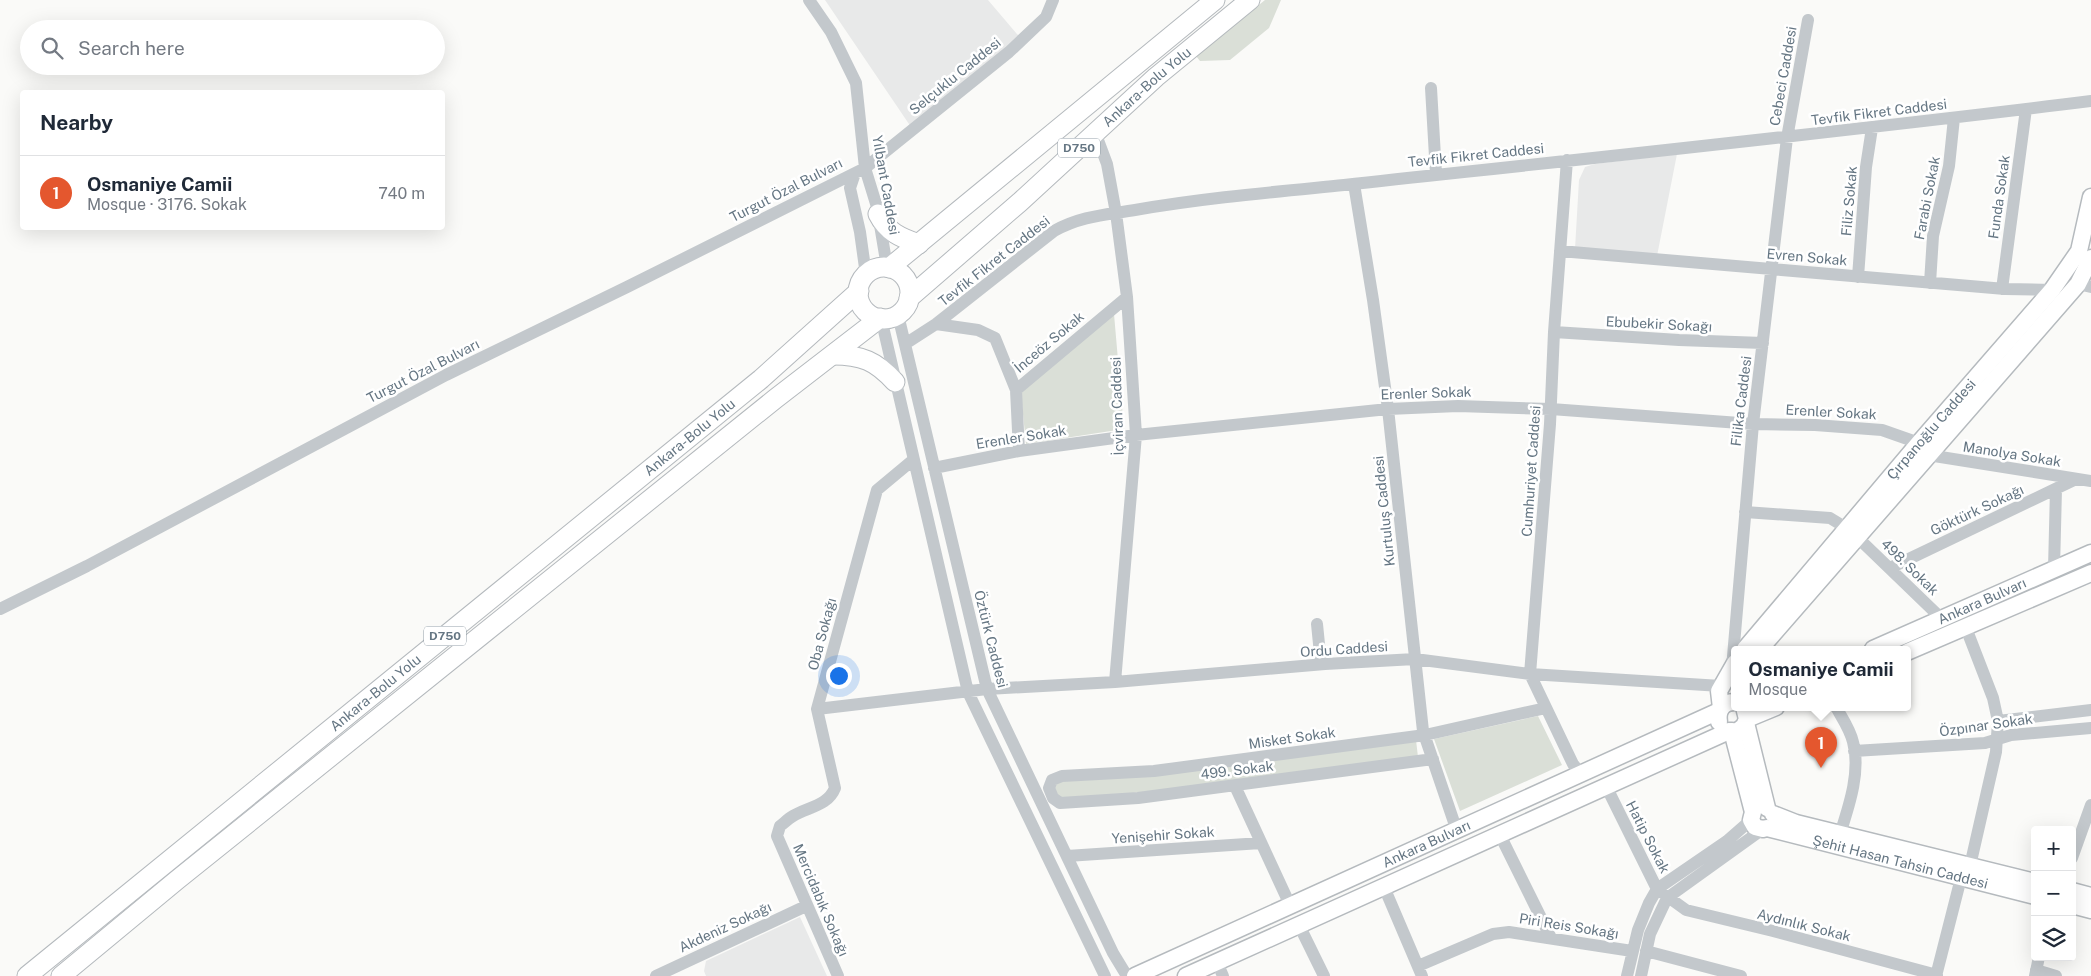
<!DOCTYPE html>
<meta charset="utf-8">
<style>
:root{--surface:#fff;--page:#f6f6f7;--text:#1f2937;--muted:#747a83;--line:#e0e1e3;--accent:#e4572e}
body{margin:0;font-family:"Public Sans",sans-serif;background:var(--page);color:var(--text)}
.controls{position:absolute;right:15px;bottom:15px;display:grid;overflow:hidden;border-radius:5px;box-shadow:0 5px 20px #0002}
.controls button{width:45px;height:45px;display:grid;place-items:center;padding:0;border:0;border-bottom:1px solid var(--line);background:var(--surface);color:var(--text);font:25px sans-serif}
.you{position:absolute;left:838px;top:675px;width:18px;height:18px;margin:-12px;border:4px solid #fff;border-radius:50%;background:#1a73e8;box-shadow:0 0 0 8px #1a73e833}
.badge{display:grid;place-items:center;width:32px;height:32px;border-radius:50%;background:var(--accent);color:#fff;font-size:16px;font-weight:700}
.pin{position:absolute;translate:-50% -41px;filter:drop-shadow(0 1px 2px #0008)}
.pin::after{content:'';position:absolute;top:26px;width:18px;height:15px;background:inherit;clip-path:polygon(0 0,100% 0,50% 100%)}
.popup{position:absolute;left:1731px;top:646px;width:180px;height:65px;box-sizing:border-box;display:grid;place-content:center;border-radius:5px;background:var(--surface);filter:drop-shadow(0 1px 4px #0005);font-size:16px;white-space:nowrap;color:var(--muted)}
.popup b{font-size:19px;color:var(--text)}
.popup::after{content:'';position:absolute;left:50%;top:100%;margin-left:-10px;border:10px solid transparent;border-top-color:var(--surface)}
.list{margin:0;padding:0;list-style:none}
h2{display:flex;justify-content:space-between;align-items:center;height:65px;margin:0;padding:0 20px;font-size:21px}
h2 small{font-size:16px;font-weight:400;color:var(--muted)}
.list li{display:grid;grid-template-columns:32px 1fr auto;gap:15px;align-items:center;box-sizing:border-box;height:75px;padding:0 20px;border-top:1px solid var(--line)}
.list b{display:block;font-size:19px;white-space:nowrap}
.list p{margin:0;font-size:16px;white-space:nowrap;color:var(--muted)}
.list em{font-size:16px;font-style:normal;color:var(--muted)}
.icon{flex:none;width:28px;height:28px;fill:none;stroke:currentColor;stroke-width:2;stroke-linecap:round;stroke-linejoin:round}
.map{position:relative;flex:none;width:2091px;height:976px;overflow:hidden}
.search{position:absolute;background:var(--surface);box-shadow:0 5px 20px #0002;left:20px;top:20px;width:425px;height:55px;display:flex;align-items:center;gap:12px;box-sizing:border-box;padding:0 18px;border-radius:28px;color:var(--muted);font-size:19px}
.panel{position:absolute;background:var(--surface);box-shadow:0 5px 20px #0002;left:20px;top:90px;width:425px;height:140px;border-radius:5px}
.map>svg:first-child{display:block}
</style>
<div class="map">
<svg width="2091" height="976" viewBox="0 0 2091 976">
<rect width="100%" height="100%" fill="#fafaf8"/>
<!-- built -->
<path fill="#e8e9e9" d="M825 0H988L1023 41 911 127Z
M1677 154 1657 256 1575 249 1579 180 1585 167 1595 164Z
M800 917 827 976H706L704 971 706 961Z"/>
<!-- green -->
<path fill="#dadfd7" d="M1265 0H1281L1269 28 1230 60 1200 61 1196 56Z
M1114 314 1124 429 1026 444 1021 394 1025 387Z
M1538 716 1562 765 1460 811 1434 739Z
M1416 740 1418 757 1244 782 1061 800 1055 795V786L1057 782Z"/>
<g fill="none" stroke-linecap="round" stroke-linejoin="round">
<!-- major casing -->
<g stroke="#b5babe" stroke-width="19">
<g id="major">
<path id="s1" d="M1745 649 1919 443 2052 290 2079 251 2091 197"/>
<path d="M1760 649 2078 284 2091 258"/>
<path id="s2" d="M1873 649 2091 553"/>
<path d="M1907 652 2091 573"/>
<path d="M1721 708 1719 691 1735 663"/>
<path d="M1747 719 1776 707"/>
<path d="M1719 722C1717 710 1723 702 1735 702"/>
<path d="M1746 723 1767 808"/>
<path d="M1739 730 1744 726 1747 719 1744 707"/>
<path id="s3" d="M1732 731 1753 812 1751 820 1755 827 1763 829 1767 828 2035 896"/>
<path d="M1773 814 1796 823 2035 882"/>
<path d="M2072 891 2091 896"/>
<path d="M2072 905 2091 910"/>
<path id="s4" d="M1135 976 1719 711"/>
<path d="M1186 976 1729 731"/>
</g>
</g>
<!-- highway casing -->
<g stroke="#b4b9bd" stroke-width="21">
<g id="highway">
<path d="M878 214C887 232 901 238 919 244"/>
<circle cx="884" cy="293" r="26"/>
<path d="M889 268 1215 0"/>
<path id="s5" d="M909 298 1020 202 1156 77 1250 0"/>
<path d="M833 355C862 355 876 361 895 382"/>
<path id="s6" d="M27 976 761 379 859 291"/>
<path d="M61 976 177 880 775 399 880 318"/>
</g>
</g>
<!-- minor -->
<path stroke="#c3c8cc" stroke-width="12" d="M809 0 831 32 856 83 865 168 877 207 887 267
M1431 88 1436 174
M1095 132 1107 164 1116 213 1127 297 1136 435 1115 682
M1567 160 1554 332 1550 424 1530 674 1573 764 1580 773
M855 173 850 188 860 232 866 275
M1354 184 1373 300 1388 409 1423 731 1457 831
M1560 251 2005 289 2052 290
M1858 277 1866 167 1872 128
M1930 283 1933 236 1949 166 1954 118
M2078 284 2091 287
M2002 289 2026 109
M898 315 987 689 1113 953 1127 976
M881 318 968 692 1105 976
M936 324 978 330 995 338 1016 390 1019 451
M1554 332 1679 340 1763 343
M905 344 936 324 1054 231C1081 216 1105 215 1135 210 1204 198 1274 192 1344 185 1593 158 1842 132 2091 101
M1016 390 1127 297
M1928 455 2091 481
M934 468 1019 451 1136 435 1388 409 1458 406 1551 409 1753 424 1815 425 1882 430 1919 443
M1745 512 1830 518 1848 529
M1857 537 1942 619
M1890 568 2076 479
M2054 569 2056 489
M0 609 87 566 446 375 627 287 865 168 1009 52 1046 17 1053 0
M1317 624 1321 664
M1966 628 1993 698 1998 721 1996 752 1970 866
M1732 668 1753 424 1787 138 1808 20
M1836 707C1842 718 1850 729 1853 742 1861 771 1849 806 1840 834
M817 709 987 689 1115 682 1325 664 1415 659 1530 674 1721 686
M1998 721 2091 710
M1854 751 1985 743 2011 735 2091 728
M1433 759 1138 798 1060 803 1053 798 1049 788 1052 780 1062 776 1154 771 1425 735 1546 708
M1235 786 1290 905
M1606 786 1657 889 1686 910 1773 931 1937 975
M1500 835 1551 938
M1067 856 1261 843
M2072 858 2091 805
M1384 887 1422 976
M1299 925 1324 976
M1646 951 1741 976
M1217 962 1223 976
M1418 966 1493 934 1509 932 1632 951
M2036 970 2056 976
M656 976 806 906
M838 976 777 836 780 826C784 823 788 819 793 816 808 807 828 806 835 788L817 709 877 490 913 460
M1627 976 1638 930 1649 903 1657 889 1727 841 1751 820
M1641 976 1650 934 1667 898 1763 829
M1936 976 1961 878
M2035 976 2039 957"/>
<!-- major -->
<use href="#major" stroke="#fff" stroke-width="16"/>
<!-- highway -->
<use href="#highway" stroke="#fff" stroke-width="19"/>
</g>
<g text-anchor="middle" stroke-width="5" stroke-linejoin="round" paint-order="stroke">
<!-- shield labels -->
<g fill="#fff" stroke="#939fa8" stroke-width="1">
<rect x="1058" y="138.5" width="42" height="19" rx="4"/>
<rect x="424" y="626.5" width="42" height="19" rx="4"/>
</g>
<g font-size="12" font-weight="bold" fill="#657683">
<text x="1079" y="152">D750</text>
<text x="445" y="640">D750</text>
</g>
<!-- street labels -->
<g font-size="14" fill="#657683" stroke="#fff">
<text transform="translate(955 76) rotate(-39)" y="5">Selçuklu Caddesi</text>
<text transform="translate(1783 76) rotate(-80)" y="5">Cebeci Caddesi</text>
<text dy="5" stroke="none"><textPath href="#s5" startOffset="318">Ankara-Bolu Yolu</textPath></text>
<text transform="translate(1879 112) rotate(-7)" y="5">Tevfik Fikret Caddesi</text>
<text transform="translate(1476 155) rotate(-6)" y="5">Tevfik Fikret Caddesi</text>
<text transform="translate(886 185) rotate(80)" y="5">Yılbant Caddesi</text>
<text transform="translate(786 190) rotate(-27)" y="5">Turgut Özal Bulvarı</text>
<text transform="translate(1999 197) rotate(-82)" y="5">Funda Sokak</text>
<text transform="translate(1927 198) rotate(-79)" y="5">Farabi Sokak</text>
<text transform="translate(1849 201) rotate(-85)" y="5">Filiz Sokak</text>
<text transform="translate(1807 257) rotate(5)" y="5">Evren Sokak</text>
<text transform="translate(994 261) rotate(-38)" y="5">Tevfik Fikret Caddesi</text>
<text transform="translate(1659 324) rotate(3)" y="5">Ebubekir Sokağı</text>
<text transform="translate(1049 342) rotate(-40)" y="5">İnceöz Sokak</text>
<text transform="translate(423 371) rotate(-27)" y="5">Turgut Özal Bulvarı</text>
<text transform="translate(1426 393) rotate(-2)" y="5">Erenler Sokak</text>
<text transform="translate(1741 401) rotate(-83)" y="5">Filika Caddesi</text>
<text transform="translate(1117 406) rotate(-92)" y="5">İçviran Caddesi</text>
<text transform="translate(1831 412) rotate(3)" y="5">Erenler Sokak</text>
<text dy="5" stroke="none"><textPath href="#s1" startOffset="288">Çırpanoğlu Caddesi</textPath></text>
<text dy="5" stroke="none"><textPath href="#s6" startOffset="854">Ankara-Bolu Yolu</textPath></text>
<text transform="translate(1021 437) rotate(-9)" y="5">Erenler Sokak</text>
<text transform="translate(2012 454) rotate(9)" y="5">Manolya Sokak</text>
<text transform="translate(1531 471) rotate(-86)" y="5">Cumhuriyet Caddesi</text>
<text transform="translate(1977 510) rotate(-25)" y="5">Göktürk Sokağı</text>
<text transform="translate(1384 511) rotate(-96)" y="5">Kurtuluş Caddesi</text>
<text transform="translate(1910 567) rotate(44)" y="5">498. Sokak</text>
<text dy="5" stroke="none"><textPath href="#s2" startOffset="119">Ankara Bulvarı</textPath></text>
<text transform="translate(822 634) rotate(-75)" y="5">Oba Sokağı</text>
<text transform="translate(991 639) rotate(76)" y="5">Öztürk Caddesi</text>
<text transform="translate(1344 649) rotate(-4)" y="5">Ordu Caddesi</text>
<text dy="5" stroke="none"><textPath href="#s6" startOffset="449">Ankara-Bolu Yolu</textPath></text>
<text transform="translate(1986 725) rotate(-8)" y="5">Özpınar Sokak</text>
<text transform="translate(1292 738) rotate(-8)" y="5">Misket Sokak</text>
<text transform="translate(1237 770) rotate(-7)" y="5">499. Sokak</text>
<text transform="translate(1163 835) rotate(-4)" y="5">Yenişehir Sokak</text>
<text transform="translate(1648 837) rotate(63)" y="5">Hatip Sokak</text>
<text dy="5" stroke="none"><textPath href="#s4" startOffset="320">Ankara Bulvarı</textPath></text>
<text dy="5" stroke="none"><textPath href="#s3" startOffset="250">Şehit Hasan Tahsin Caddesi</textPath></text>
<text transform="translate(821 900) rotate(67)" y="5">Mercidabık Sokağı</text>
<text transform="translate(1804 925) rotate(14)" y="5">Aydınlık Sokak</text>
<text transform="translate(1569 926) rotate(9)" y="5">Piri Reis Sokağı</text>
<text transform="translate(725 927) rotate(-25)" y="5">Akdeniz Sokağı</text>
</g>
</g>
</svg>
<div class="controls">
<button>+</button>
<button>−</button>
<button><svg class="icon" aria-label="layers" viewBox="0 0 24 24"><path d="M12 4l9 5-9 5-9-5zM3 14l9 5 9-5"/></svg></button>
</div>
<div class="you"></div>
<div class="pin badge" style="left:1821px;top:768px">1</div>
<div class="popup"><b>Osmaniye Camii</b>Mosque</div>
<div class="search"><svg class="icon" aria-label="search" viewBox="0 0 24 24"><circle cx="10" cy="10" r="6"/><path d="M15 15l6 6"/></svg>Search here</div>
<section class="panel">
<h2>Nearby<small></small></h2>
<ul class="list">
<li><span class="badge">1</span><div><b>Osmaniye Camii</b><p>Mosque · 3176. Sokak</p></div><em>740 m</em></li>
</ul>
</section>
</div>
